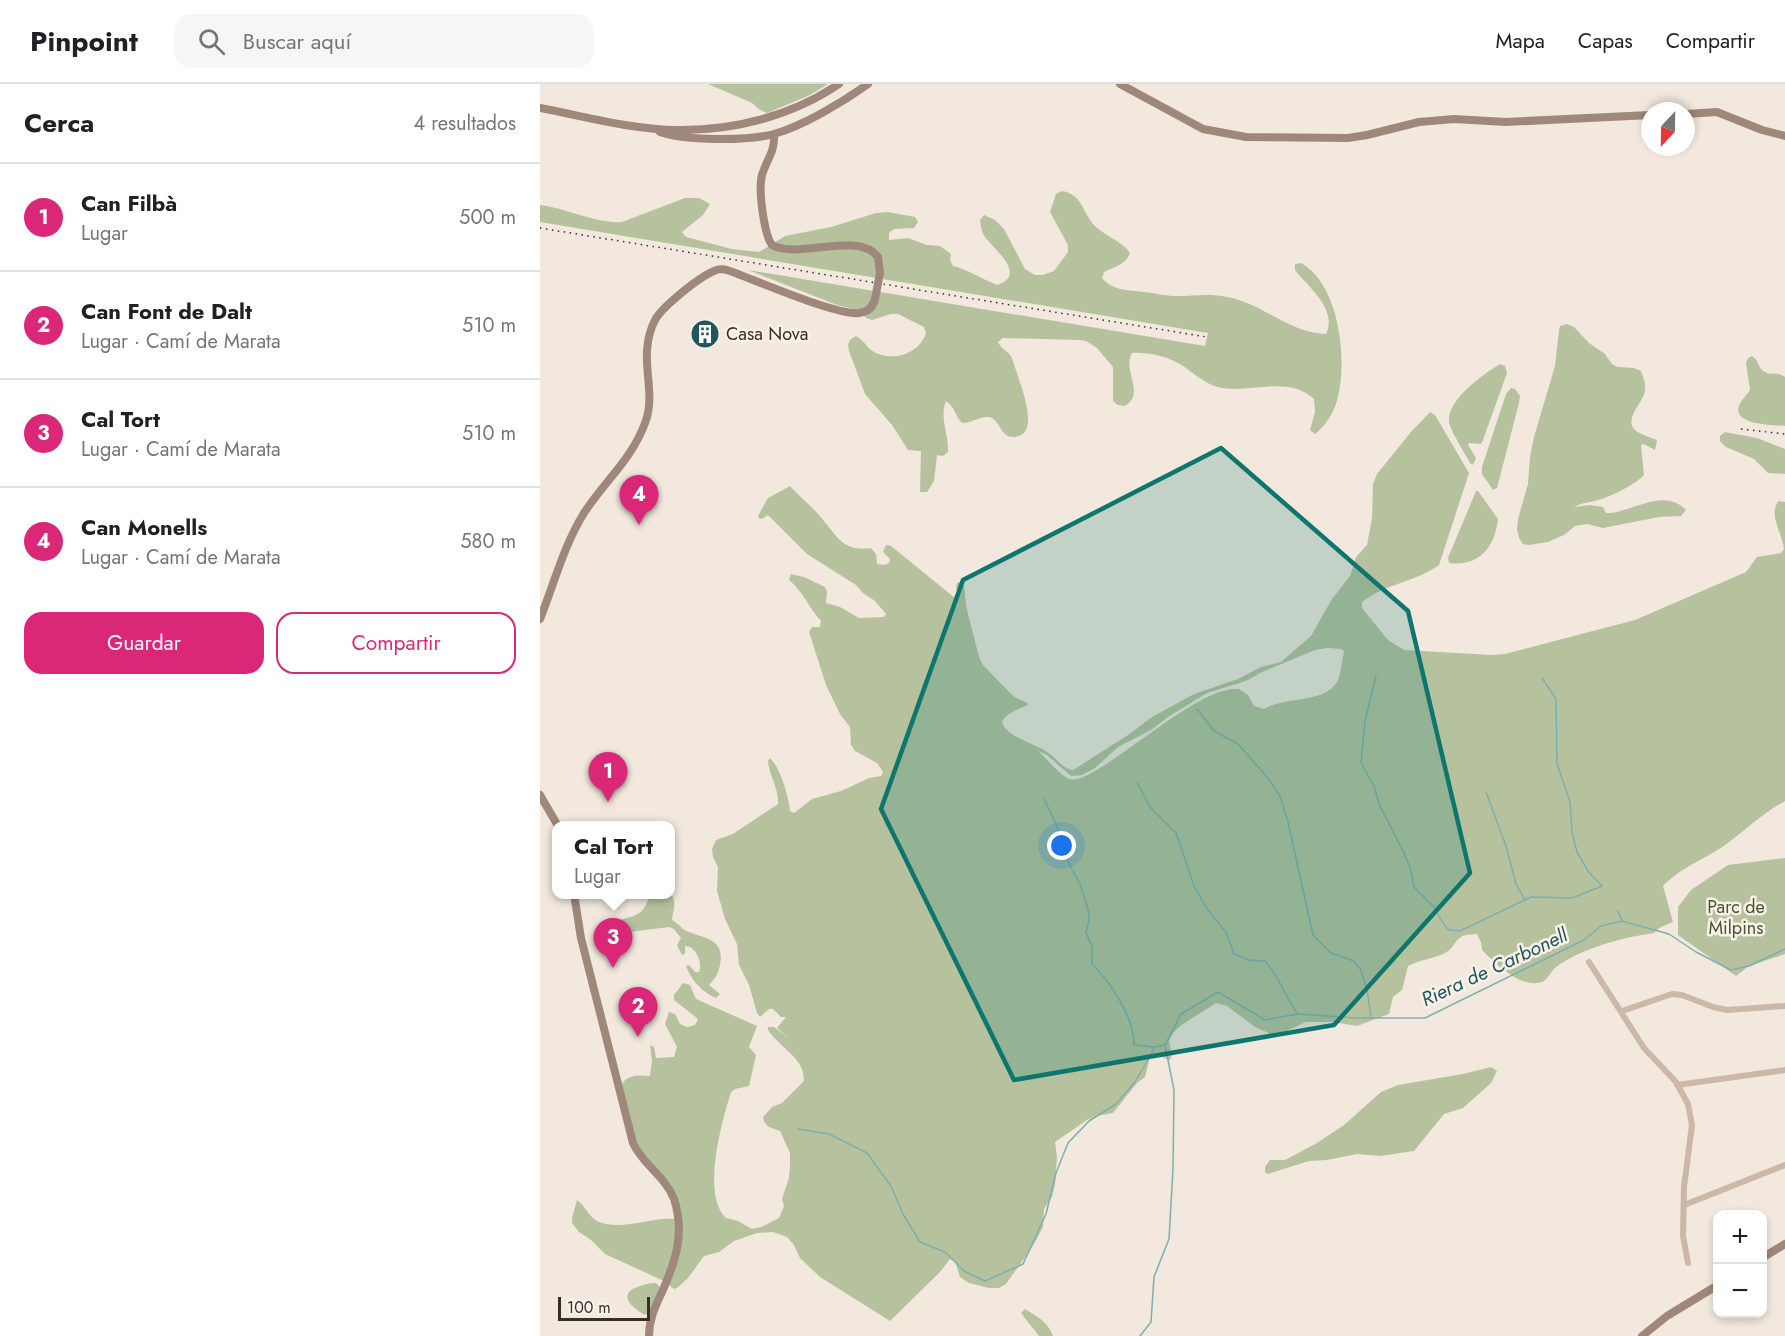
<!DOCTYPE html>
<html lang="es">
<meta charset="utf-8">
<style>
:root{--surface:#fff;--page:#f6f6f6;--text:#202124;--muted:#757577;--line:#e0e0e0;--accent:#db2777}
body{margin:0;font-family:Jost,sans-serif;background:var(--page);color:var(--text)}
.controls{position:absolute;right:18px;bottom:18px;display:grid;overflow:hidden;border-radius:12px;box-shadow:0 3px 9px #0003}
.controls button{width:54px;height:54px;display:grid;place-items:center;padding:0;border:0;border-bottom:2px solid var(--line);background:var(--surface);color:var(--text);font:30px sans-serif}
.compass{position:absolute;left:1101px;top:18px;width:54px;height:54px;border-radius:50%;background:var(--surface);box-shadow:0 3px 9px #0003;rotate:202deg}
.scale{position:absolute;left:18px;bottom:15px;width:92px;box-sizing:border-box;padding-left:6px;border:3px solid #382e29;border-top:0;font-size:16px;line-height:21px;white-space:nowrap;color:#382e29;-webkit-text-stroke:4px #faf2ea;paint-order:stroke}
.you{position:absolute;left:522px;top:762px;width:21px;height:21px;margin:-15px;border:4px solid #fff;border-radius:50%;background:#1a73e8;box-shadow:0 0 0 9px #1a73e833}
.badge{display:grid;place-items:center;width:39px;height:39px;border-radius:50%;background:var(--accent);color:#fff;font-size:20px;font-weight:700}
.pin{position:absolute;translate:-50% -50px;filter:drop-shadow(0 2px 3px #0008)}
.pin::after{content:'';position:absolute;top:32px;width:21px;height:18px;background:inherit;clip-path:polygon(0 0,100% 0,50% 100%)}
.popup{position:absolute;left:12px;top:737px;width:123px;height:78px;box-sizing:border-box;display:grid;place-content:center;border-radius:12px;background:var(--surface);filter:drop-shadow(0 2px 4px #0005);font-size:20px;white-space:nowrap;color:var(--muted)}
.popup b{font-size:22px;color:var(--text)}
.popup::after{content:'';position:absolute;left:50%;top:100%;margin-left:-12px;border:12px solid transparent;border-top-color:var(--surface)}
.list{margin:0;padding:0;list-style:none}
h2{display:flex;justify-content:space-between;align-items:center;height:78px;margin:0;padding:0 24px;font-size:26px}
h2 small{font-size:20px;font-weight:400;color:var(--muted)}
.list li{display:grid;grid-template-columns:39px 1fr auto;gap:18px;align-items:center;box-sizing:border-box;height:108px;padding:0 24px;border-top:2px solid var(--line)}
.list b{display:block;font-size:22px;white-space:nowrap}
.list p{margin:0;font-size:20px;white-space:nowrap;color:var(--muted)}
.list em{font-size:20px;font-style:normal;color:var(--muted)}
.actions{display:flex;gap:12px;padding:18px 24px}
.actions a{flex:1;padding:14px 0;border:2px solid var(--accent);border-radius:18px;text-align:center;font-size:21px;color:var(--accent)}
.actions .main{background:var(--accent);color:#fff}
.icon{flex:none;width:33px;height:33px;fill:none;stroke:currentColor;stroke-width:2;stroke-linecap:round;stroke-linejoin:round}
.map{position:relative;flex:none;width:1245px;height:1252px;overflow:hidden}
header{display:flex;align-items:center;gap:36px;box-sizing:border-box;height:84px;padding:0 30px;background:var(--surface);border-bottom:2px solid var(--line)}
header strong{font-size:28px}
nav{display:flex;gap:33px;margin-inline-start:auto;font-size:21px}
.search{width:420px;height:54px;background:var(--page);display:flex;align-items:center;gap:15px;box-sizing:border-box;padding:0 21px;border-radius:18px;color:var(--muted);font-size:22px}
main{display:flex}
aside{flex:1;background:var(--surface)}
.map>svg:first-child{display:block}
</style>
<header>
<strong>Pinpoint</strong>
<div class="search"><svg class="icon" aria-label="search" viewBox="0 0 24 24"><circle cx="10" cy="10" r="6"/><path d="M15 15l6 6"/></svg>Buscar aquí</div>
<nav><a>Mapa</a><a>Capas</a><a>Compartir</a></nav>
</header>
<main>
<aside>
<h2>Cerca<small>4 resultados</small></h2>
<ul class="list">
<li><span class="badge">1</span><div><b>Can Filbà</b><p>Lugar</p></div><em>500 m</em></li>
<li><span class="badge">2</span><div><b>Can Font de Dalt</b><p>Lugar · Camí de Marata</p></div><em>510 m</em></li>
<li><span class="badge">3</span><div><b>Cal Tort</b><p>Lugar · Camí de Marata</p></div><em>510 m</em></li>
<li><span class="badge">4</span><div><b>Can Monells</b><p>Lugar · Camí de Marata</p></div><em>580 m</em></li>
</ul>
<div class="actions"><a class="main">Guardar</a><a>Compartir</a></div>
</aside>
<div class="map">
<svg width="1245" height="1252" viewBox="0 0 1245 1252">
<rect width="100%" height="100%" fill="#f2e8de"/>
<!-- green -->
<path fill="#b6c29e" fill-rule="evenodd" d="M168 0H288L268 12 227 29 220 26 212 19Z
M522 107C543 110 543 131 556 143 567 153 582 157 590 169 586 181 574 183 564 188L562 194C573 207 588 206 604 208 615 209 625 212 636 212 653 212 670 209 687 213 722 219 749 249 786 250 798 225 768 203 755 186V180L761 179C800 200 809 280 796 320 792 331 785 342 775 350L770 346 775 328 774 315C748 291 713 309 683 304 666 302 652 287 638 279 626 272 606 268 592 269 582 287 606 309 585 322L578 321 573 317V283L557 264 546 257 540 256 463 254 458 258C461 265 466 266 470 271 473 275 475 284 477 289 481 303 502 353 473 353 460 353 460 335 449 333 441 332 431 339 422 339 415 332 415 323 406 317 399 333 409 350 408 368L403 372 397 371 394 397 387 408H380L381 367 368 366 352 341 325 310 309 267 308 260 311 255 316 252C324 256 327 264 334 268 353 278 379 270 386 249L384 243 358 230H351L332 236 326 234 318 226 297 221 208 186 665 262 668 249 0 138V121C26 124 57 140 82 138L145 114H159L170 120 163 131 142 148 146 153 192 165 219 168 245 152 291 143 336 129 348 128 375 133 378 138 374 144 354 145 349 149V156L368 154 387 161 400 162 411 170 410 176 413 182C427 185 442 195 457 201 490 190 450 163 443 150 441 146 441 141 440 136L444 131 455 136 464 145 485 185 495 191H503L514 187 528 168V161L510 128 516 110Z
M1027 240 1034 243 1049 259 1065 270 1072 280 1078 283 1094 284 1101 287C1103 293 1106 299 1105 306 1104 319 1083 334 1095 346 1101 351 1110 353 1117 356L1115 366 1104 360 1101 361 1104 391C1096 400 1070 413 1058 416 1050 419 1041 418 1035 423L1050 421 1063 423 1066 429H1071C1095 426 1125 404 1146 426L1141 432 1119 433 1063 444 1047 440 1035 442 1024 451 1008 458 989 461 983 460 979 454 977 445 978 435 988 400 990 373 994 353 1015 282 1019 246 1020 242Z
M1212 272C1219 276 1218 285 1225 288 1232 292 1237 287 1245 293V342C1233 341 1192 341 1199 322 1201 316 1207 311 1210 306L1206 279 1208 274Z
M960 280 965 282 967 289 943 356 941 360 929 359 928 361 936 374 933 381 930 379C925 369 911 348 909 338 907 315 944 290 960 280Z
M971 304 975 305 980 312 979 319 957 404 953 406 942 390V383L966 310Z
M890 328 895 331 929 389 899 481C875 498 845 500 822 518V524L848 556 864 566 951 571 965 570 1095 536 1206 488 1217 473 1241 469 1244 465C1243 450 1227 430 1239 417L1245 418V717C1223 729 1206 746 1185 761 1164 776 1141 783 1123 802L1133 838 1119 844 1114 849C1087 853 1059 860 1034 872 1027 876 1019 880 1014 885 1008 892 1007 898 997 899 977 901 955 879 942 866L941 858 937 850C912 850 919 861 905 869 893 875 879 876 868 882L862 906 853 913 849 930 817 942 793 938H766L742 949 733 951 715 943 687 922 676 919 640 942 634 948 629 957 632 971 630 976 614 970 610 973 605 993 597 999 573 1029 556 1032 547 1036 515 1058 517 1073 515 1100 512 1113 504 1125 503 1143 493 1162 466 1200 459 1204H449L429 1199 420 1193 415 1177 410 1175 400 1188 350 1237 280 1193 260 1174 254 1161 247 1153 233 1148 217 1149 194 1157 179 1168 164 1172 148 1194 137 1204 134 1205 124 1197 65 1170 50 1155 39 1148 32 1139V1134L37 1116C45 1121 48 1132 57 1137 81 1148 110 1133 134 1135L139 1125 97 1064 82 1000C88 990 100 991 110 992L112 977 110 961 114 963 116 974 134 973 137 963 125 940 129 928 135 930 140 940 147 943 155 941 158 935 134 916V911L143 899 150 901 156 915 217 942 209 963 216 971 209 1002 195 1005 191 1008C182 1037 161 1111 186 1134L198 1137 212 1145 221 1143 239 1134 244 1122 242 1115 249 1094 250 1080V1069L240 1047C232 1044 224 1043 223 1033L232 1023 242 1019 264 997C265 974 240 964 228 946V943H234L250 955 237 944 246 933H241L233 925H229L220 933 217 929 209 901 199 881 197 860 185 835 177 807 178 783 173 773 172 765 176 756 193 750 238 720C239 704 229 692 228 677L230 674C240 683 249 713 250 727L254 729 272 715 301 707 329 694 341 692 343 688 337 679 315 667 311 661 310 643 300 630 286 601 269 548 272 543H280L281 537C269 524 263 507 249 496L251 490 264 493 285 503 287 508 286 519 300 523 319 534 344 533 346 530 335 517 323 509 316 501 267 470 228 431 222 435 219 434 218 432 228 414 250 402C259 412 269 420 278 430 295 448 301 469 331 464L336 470 337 480 345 481 349 479 350 475 343 468 346 461 351 462 415 514 418 511 416 503 417 499 421 497 424 500 426 522 439 573 443 581 469 608 476 614 488 619V621L472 628 464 634 462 639C469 655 496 659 510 670 518 676 522 684 533 686L588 651 612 633 654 610 698 595 721 583 741 578 771 552 792 515 810 492 816 473 827 461 832 434 833 400 837 390 871 348ZM787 564 801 565 804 567C803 572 800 593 798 596 787 620 745 612 724 625L714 622 708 611 699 605C656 600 554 704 529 695 521 692 506 674 498 667L507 671 531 692 542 691 555 684 578 663 611 646 628 633 667 609 706 597 720 589 775 566Z
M1185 348 1217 354 1245 365V390L1228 389 1214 375 1186 363 1180 357V352Z
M936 407H938L958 435C955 463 939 483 909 479L908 474Z
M1245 774V870L1209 882 1196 892 1138 851V823L1151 806 1188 781Z
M131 810C137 818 133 826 132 836 136 838 140 842 143 845 159 855 186 851 180 881 178 890 175 895 169 901L180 910 176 914C162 908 151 896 146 882L149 881 155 888H159C163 879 156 862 145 862V870L142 871 137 861 141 854 134 845 129 843 82 849 77 846 78 837C86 833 99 833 104 824 107 820 108 815 110 811Z
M951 983 957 987 951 999 923 1024 904 1030 874 1067 840 1072 817 1070 787 1076 769 1077 728 1090 725 1088V1083L730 1076H745L777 1059 804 1041 841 1008 858 1001 923 990Z
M112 1199H116L120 1203 109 1229 105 1231C78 1215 83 1204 112 1199Z
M485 1225C498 1233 508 1238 513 1252H499L481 1229Z"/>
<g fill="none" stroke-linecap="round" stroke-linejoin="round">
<!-- stream -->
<path stroke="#7dafb0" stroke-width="1.5" d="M836 592 825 637 821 679 834 702 839 720 864 769 870 783 874 803 894 823 904 841 909 846 920 847 991 813 1032 814 1062 802 1048 787 1037 768 1032 748 1030 718 1017 680 1016 615 1002 594
M657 625 674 647 698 660 728 694 740 712 748 738 773 851 791 869 814 877 821 886 827 906 831 933
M597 699 610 723 636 749 654 802 667 825 686 848 694 870 709 876 725 877C739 892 745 912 757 929
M946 708 966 762 976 800 985 816
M504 715 516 740 529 780 540 800 548 824 549 836 546 849 552 862V880C571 899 594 933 594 961L614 963
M1078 827 1082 837
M258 1045 289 1050 327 1069 351 1102 363 1130 380 1158 405 1168 424 1187 445 1197 483 1180 506 1130 516 1089 528 1059 549 1037 576 1020 595 998 615 963 625 961
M600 1252 611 1238 614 1193 629 1155 633 1085 634 1006 625 961 641 930 678 908 725 936 758 930 816 934H885L1044 856 1061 842 1082 837 1129 850 1156 868 1191 886 1209 882 1245 865"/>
<!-- street -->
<path stroke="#cbb8a9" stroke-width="6" d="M1049 878 1104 964 1136 998 1148 1020 1152 1041 1144 1103 1143 1152 1148 1179
M1082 927 1132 910 1142 911 1173 923 1187 926 1245 922
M1137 1001 1245 986
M1144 1121 1245 1081"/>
<!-- secondary -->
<path stroke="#9f877b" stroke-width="8" d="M580 0 663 45 706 53 808 54 827 51 879 38 914 35 966 38 1110 31
M0 24C43 32 94 46 137 46 193 47 252 32 299 0
M1146 30 1177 28 1222 46 1245 52
M120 48C145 57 208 57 234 50 263 42 303 18 328 0
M234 50C235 69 227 74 222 91 218 105 224 150 232 161 260 176 318 146 338 173L340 189
M0 535C14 500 24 461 44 429 64 398 92 375 105 339 118 307 96 273 115 236 122 223 159 193 174 187 178 185 183 185 187 186 213 195 297 232 319 229 328 228 333 223 335 215
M0 711 18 742
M34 810 41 854 93 1059C102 1080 126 1093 134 1115 145 1148 136 1177 122 1208 115 1223 109 1235 109 1252
M1222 1174 1245 1160
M1102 1252 1127 1232 1178 1201"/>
<!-- rail -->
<path stroke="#382e29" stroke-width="1.5" stroke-dasharray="1.5 4.5" stroke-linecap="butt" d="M0 144 667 253
M1201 345 1245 350"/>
<!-- secondary-bridge -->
<path stroke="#9f877b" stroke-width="8" d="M335 215 340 189"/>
</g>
<!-- marked area -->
<path fill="#0f766e" fill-opacity="0.2" stroke="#0f766e" stroke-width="4.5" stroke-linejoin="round" d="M681 364 868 527 930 789 794 941 474 996 341 725 423 496Z"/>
<!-- icons -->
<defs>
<g id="building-disc" transform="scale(1.5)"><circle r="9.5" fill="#1f575a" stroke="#faf2ea"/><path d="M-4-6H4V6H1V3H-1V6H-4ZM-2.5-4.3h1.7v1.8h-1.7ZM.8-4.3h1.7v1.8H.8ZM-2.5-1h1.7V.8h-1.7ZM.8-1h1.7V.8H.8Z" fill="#fff"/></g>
</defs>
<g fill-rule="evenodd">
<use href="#building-disc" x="165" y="250"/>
</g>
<g text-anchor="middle" stroke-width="5" stroke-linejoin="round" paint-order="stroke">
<!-- poi labels -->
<g font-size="18" fill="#382e29" stroke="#faf2ea" text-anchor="start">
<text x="186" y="256">Casa Nova</text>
</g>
<!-- park labels -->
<g font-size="18" fill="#48562d" stroke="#faf2ea">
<text x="1196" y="829">Parc de<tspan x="1196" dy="21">Milpins</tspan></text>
</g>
<!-- water labels -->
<g font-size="20" font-style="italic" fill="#1f575a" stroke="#faf2ea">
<text transform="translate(954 883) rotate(-25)" y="7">Riera de Carbonell</text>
</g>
</g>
</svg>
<div class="controls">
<button>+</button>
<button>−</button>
</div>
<svg class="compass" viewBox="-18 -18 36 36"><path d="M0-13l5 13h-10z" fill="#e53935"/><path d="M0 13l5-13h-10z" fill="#757577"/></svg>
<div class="scale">100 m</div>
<div class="you"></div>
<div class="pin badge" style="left:68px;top:718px">1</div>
<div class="pin badge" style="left:98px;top:953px">2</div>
<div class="pin badge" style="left:73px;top:884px">3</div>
<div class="popup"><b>Cal Tort</b>Lugar</div>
<div class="pin badge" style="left:99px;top:441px">4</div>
</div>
</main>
